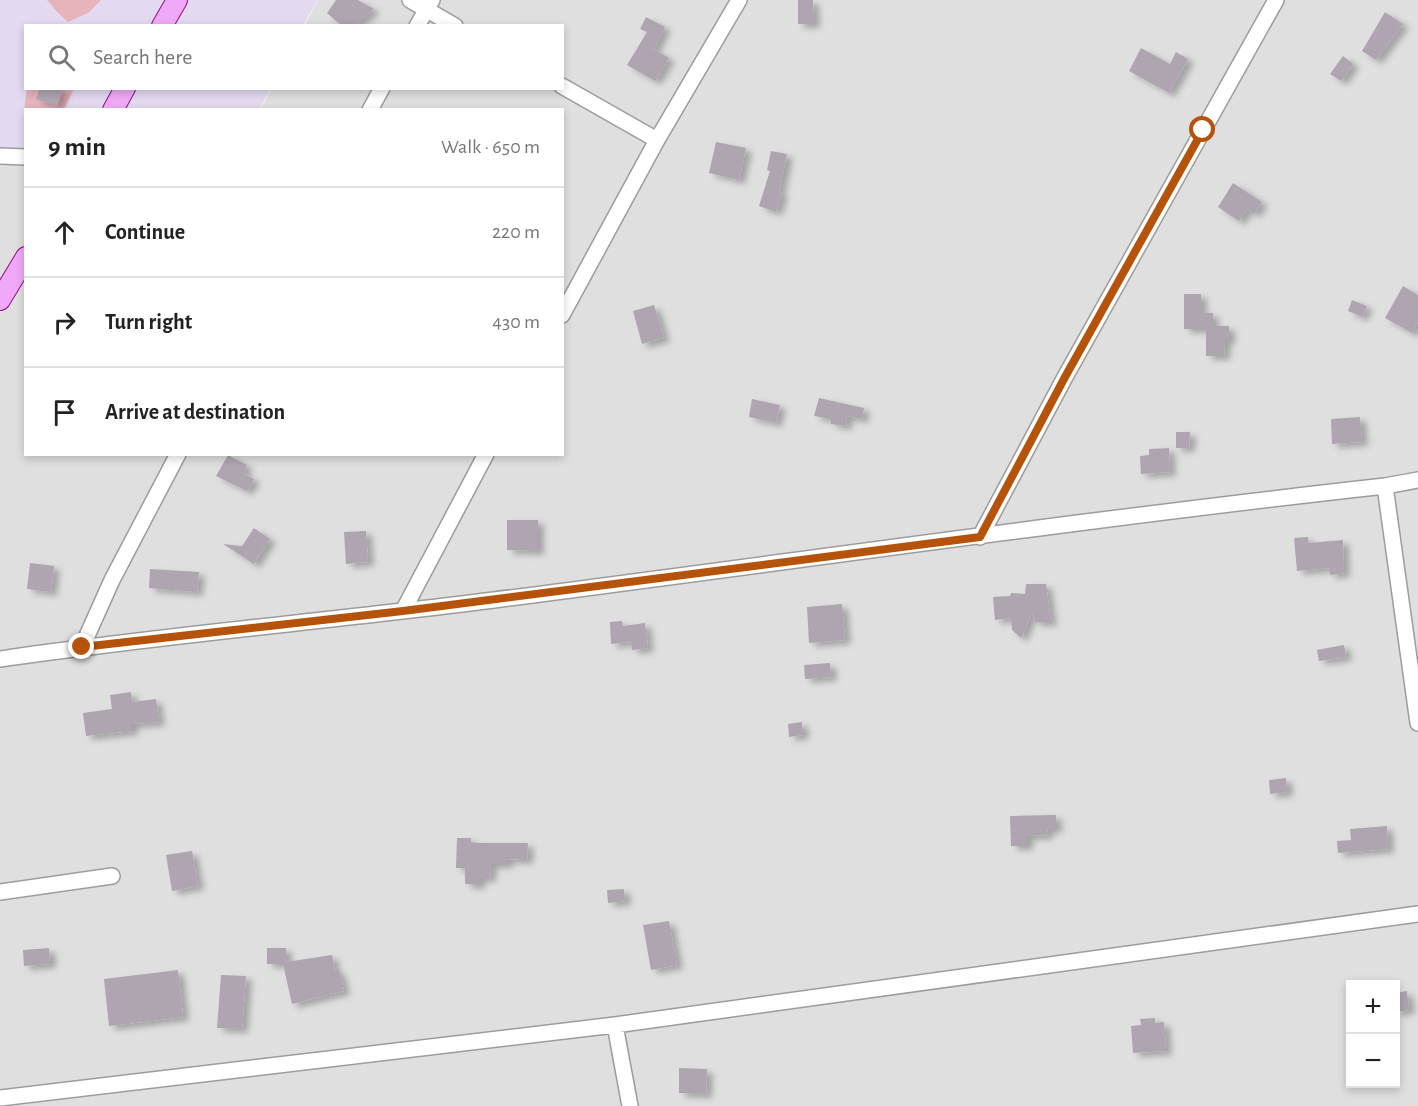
<!DOCTYPE html>
<meta charset="utf-8">
<style>
:root{--surface:#fff;--page:#f6f6f6;--text:#222;--muted:#767676;--line:#e0e0e0}
body{margin:0;font-family:"Alegreya Sans",sans-serif;background:var(--page);color:var(--text)}
.controls{position:absolute;right:18px;bottom:18px;display:grid;overflow:hidden;border-radius:0px;box-shadow:0 3px 9px #0003}
.controls button{width:54px;height:54px;display:grid;place-items:center;padding:0;border:0;border-bottom:2px solid var(--line);background:var(--surface);color:var(--text);font:30px sans-serif}
.stop{position:absolute;width:18px;height:18px;margin:-14px;border:4px solid #b45309;border-radius:50%;background:#fff}
.stop.end{background:#b45309;border-color:#fff;box-shadow:0 2px 6px #0008}
.list{margin:0;padding:0;list-style:none}
h2{display:flex;justify-content:space-between;align-items:center;height:78px;margin:0;padding:0 24px;font-size:26px}
h2 small{font-size:20px;font-weight:400;color:var(--muted)}
.list li{display:grid;grid-template-columns:39px 1fr auto;gap:18px;align-items:center;box-sizing:border-box;height:90px;padding:0 24px;border-top:2px solid var(--line)}
.list b{display:block;font-size:22px;white-space:nowrap}
.list em{font-size:20px;font-style:normal;color:var(--muted)}
.icon{flex:none;width:33px;height:33px;fill:none;stroke:currentColor;stroke-width:2;stroke-linecap:round;stroke-linejoin:round}
.map{position:relative;flex:none;width:1418px;height:1106px;overflow:hidden}
.search{position:absolute;background:var(--surface);box-shadow:0 3px 9px #0003;left:24px;top:24px;width:540px;height:66px;display:flex;align-items:center;gap:15px;box-sizing:border-box;padding:0 21px;border-radius:0px;color:var(--muted);font-size:22px}
.panel{position:absolute;background:var(--surface);box-shadow:0 3px 9px #0003;left:24px;top:108px;width:540px;height:348px;border-radius:0px}
.map>svg:first-child{display:block}
</style>
<div class="map">
<svg width="1418" height="1106" viewBox="0 0 1418 1106">
<defs>
<filter id="shadow"><feDropShadow dx="6" dy="4" stdDeviation="3" flood-color="#0004"/></filter>
</defs>
<rect width="100%" height="100%" fill="#f1e9f1"/>
<!-- residential -->
<path fill="#dfdfe0" fill-rule="evenodd" d="M318 0H1418V1106H0V162H25L26 454H562V110L261 109 272 89 562 88V26L305 25ZM1350 984H1396V1084H1350Z"/>
<!-- commercial -->
<path fill="#e3daf0" d="M0 0H317L303 25 26 26V88L270 89 259 109 26 110 25 153 0 152Z"/>
<!-- grass -->
<path fill="#e7b4bb" d="M47 0H101L88 13 68 22 58 13Z
M27 89H74L64 109 44 108 24 110Z"/>
<!-- building -->
<path fill="#aea5b0" filter="url(#shadow)" d="M336 0H358L374 9 354 26H342L327 13Z
M798 0H813L814 24H798Z
M1385 12 1403 24 1376 60 1362 51Z
M646 17 665 27 654 49 669 58 655 81 627 65 647 32 640 29Z
M1141 48 1170 64 1176 52 1188 59 1169 93 1129 71Z
M1343 56 1353 64 1341 81 1330 74Z
M40 88H63L57 106 36 99Z
M716 142 746 148 739 180 709 173Z
M771 151 787 154 779 192 782 193 776 212 759 206 770 171 767 170Z
M1233 183 1262 202 1254 214 1247 209 1239 221 1218 207Z
M1403 286 1418 295V322L1412 333 1385 318Z
M1184 294H1201V313H1213V326H1229V340H1225L1224 356H1206V329H1184Z
M1352 300 1367 306 1362 317 1348 311Z
M654 305 664 338 642 344 633 311Z
M819 398 864 408 862 419 847 416 846 426 831 424V419L814 416Z
M752 399 780 405 776 423 749 417Z
M1360 417 1362 442 1332 444 1331 419Z
M1176 432H1190L1189 448H1176Z
M1169 448 1170 472 1141 474 1140 456 1149 455V449Z
M228 455 247 465 243 473 254 479 247 491 216 476Z
M507 520H538V551L507 550Z
M254 528 270 539 254 564 223 544 242 546Z
M366 531 368 562 346 564 344 532Z
M1308 537V543L1343 540 1344 573 1330 575 1329 568 1297 571 1294 538Z
M30 563 54 566 51 592 27 589Z
M150 569 199 572 197 592 149 588Z
M1026 584H1046L1051 622H1035L1032 613 1021 638 1012 630 1011 618 995 620 993 597 1010 596 1011 593 1025 594Z
M842 604 845 640 809 643 807 607Z
M622 621 623 626 645 623 648 648 632 650 631 642 611 644 610 622Z
M1344 645 1346 657 1319 661 1317 650Z
M830 663 831 677 805 679 804 665Z
M131 692 132 702 156 699 159 722 132 724V731L86 736 83 713 112 709 110 695Z
M802 722 803 735 789 737 788 724Z
M1286 778 1287 792 1270 794 1269 780Z
M1056 815V829H1047L1048 835 1027 836V846H1011L1010 816Z
M1387 826 1388 849 1338 853 1337 841 1351 840 1350 829Z
M457 838H471V842L476 843H528L527 860 507 859V864H491L490 878H479V885L465 884V868H456Z
M192 851 198 886 172 891 166 855Z
M624 889 625 901 608 903 607 890Z
M669 921 677 965 651 970 643 925Z
M49 948 50 964 24 966 23 950Z
M267 948H286V962L332 955 335 971 339 970 344 991 292 1004 283 964H267Z
M178 970 183 1017 109 1026 104 979Z
M221 975 246 976 242 1029 217 1028Z
M1407 991 1409 1010 1395 1012V993Z
M1155 1018V1023L1164 1022 1166 1051 1133 1053 1131 1026 1141 1025 1140 1019Z
M679 1068 707 1069 706 1094 679 1093Z"/>
<g fill="none" stroke-linecap="round" stroke-linejoin="round">
<!-- minor casing -->
<g stroke="#9c9c9c" stroke-width="18">
<path id="minor" d="M410 0 455 26
M417 26 432 0
M562 86 657 140
M370 110 382 88
M0 156 26 157
M562 315 657 140 739 0
M1385 486 1418 723
M980 537 1065 377 1276 0
M403 611 486 454
M82 647 112 580 178 454
M0 659C164 635 330 621 494 600 791 562 1087 519 1385 486L1418 480
M0 892 112 876
M615 1025 630 1106
M0 1098 615 1025 1418 914"/>
</g>
<!-- major casing -->
<g stroke="#960a94" stroke-width="22">
<path id="major" d="M162 26 177 0
M113 110 125 88
M0 300 26 257"/>
</g>
<!-- minor -->
<use href="#minor" stroke="#fff" stroke-width="15"/>
<!-- major -->
<use href="#major" stroke="#f0a9f6" stroke-width="20"/>
</g>
<g fill="none" stroke-linecap="round" stroke-linejoin="round">
<!-- route -->
<path stroke="#b45309" stroke-width="8" d="M82 647 403 611 980 537 1065 377 1203 130"/>
</g>
</svg>
<div class="controls">
<button>+</button>
<button>−</button>
</div>
<div class="stop" style="left:1203px;top:130px"></div>
<div class="stop end" style="left:82px;top:647px"></div>
<div class="search"><svg class="icon" aria-label="search" viewBox="0 0 24 24"><circle cx="10" cy="10" r="6"/><path d="M15 15l6 6"/></svg>Search here</div>
<section class="panel">
<h2>9 min<small>Walk · 650 m</small></h2>
<ul class="list">
<li><svg class="icon" aria-label="ahead" viewBox="0 0 24 24"><path d="M12 20V5M6 11l6-6 6 6"/></svg><div><b>Continue</b></div><em>220 m</em></li>
<li><svg class="icon" aria-label="right" viewBox="0 0 24 24"><path d="M7 20v-9h11M14 6l5 5-5 5"/></svg><div><b>Turn right</b></div><em>430 m</em></li>
<li><svg class="icon" aria-label="arrive" viewBox="0 0 24 24"><path d="M6 21V4h12l-3 4 3 4H6"/></svg><div><b>Arrive at destination</b></div></li>
</ul>
</section>
</div>
